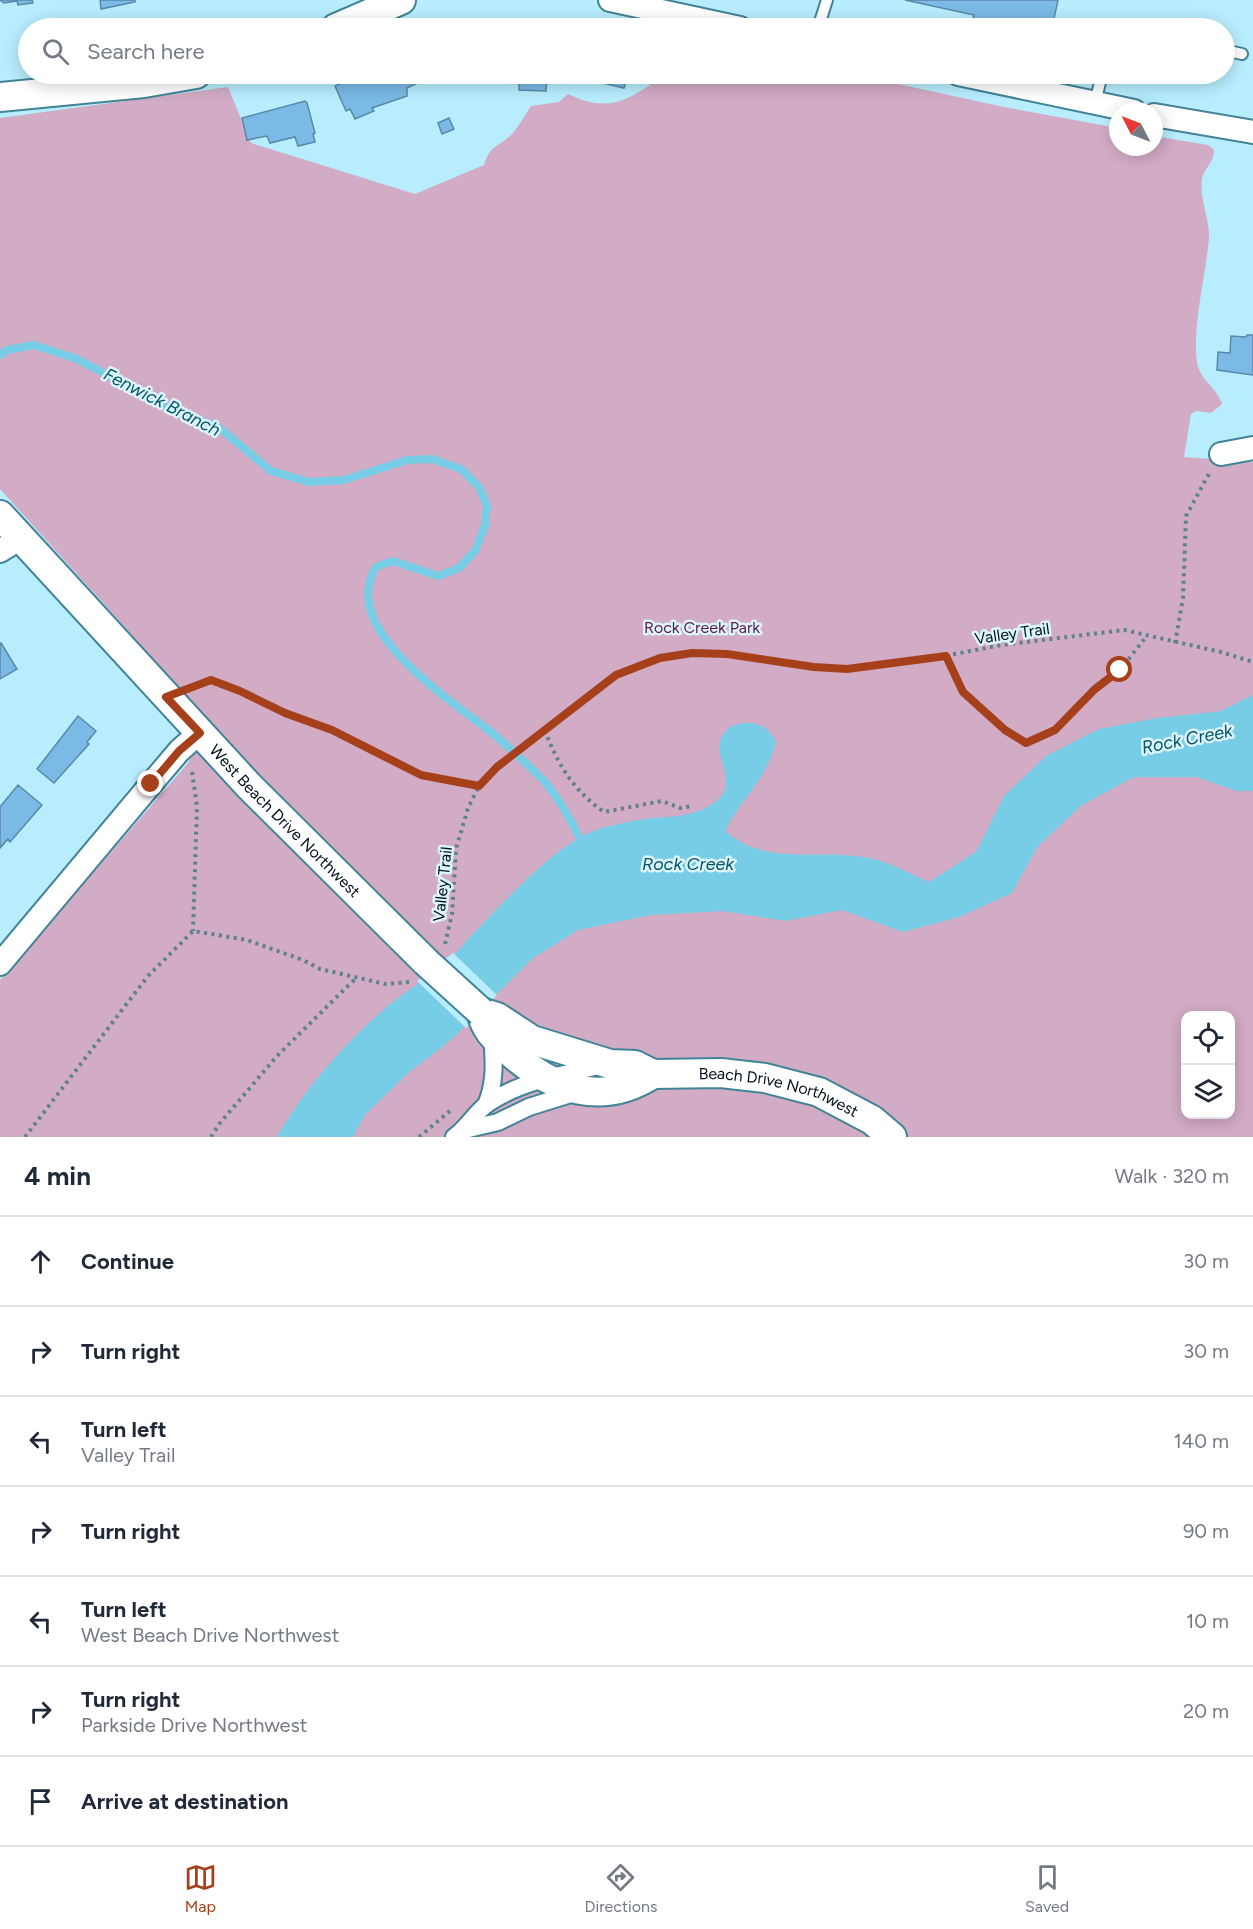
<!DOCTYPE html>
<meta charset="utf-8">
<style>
:root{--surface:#fff;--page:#f6f6f7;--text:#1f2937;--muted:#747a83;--line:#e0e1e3;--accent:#a6401a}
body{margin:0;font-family:Figtree,sans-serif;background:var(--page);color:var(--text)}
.controls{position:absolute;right:18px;bottom:18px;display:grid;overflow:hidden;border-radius:12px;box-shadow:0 3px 15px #0003}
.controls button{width:54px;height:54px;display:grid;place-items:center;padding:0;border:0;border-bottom:2px solid var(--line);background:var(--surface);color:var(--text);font:30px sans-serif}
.compass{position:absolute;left:1109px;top:102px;width:54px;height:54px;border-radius:50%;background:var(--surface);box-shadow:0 3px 15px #0003;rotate:312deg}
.stop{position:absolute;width:18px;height:18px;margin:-14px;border:4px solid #a6401a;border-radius:50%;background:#fff}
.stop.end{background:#a6401a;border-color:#fff;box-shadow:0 2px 6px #0008}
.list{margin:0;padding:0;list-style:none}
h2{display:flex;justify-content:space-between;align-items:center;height:78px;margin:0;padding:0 24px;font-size:26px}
h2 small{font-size:20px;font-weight:400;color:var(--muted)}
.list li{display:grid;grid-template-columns:39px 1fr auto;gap:18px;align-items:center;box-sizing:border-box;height:90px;padding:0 24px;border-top:2px solid var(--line)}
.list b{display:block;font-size:22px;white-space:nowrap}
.list p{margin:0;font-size:20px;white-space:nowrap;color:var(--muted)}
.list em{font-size:20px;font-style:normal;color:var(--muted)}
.icon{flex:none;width:33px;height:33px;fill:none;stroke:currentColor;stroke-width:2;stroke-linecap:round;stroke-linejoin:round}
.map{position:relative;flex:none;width:1253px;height:1137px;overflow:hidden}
.search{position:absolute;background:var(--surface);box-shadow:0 3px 15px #0003;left:18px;right:18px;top:18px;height:66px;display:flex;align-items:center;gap:15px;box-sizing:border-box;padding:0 21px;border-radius:33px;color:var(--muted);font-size:22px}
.sheet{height:708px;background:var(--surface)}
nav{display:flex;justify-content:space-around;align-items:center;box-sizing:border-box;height:84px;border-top:2px solid var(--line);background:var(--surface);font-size:16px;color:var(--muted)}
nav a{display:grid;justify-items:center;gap:3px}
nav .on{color:var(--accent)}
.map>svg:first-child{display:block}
</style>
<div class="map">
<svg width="1253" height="1137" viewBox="0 0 1253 1137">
<rect width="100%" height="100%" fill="#b8edfd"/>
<!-- green -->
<path fill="#d2abc5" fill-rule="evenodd" d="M666 74H852L1004 107 1118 128V147H1154V136L1208 145 1214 150C1214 163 1204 168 1202 179 1199 197 1210 220 1209 238 1206 275 1192 326 1197 362 1200 381 1217 387 1222 404L1211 413 1196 411 1191 414 1184 457 1253 462V1137H0V980L189 762 197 707 0 489V118L228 87 251 143 415 194 484 165C490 144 499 147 512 134 519 126 525 115 531 106L559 102 568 94C611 115 631 98 666 74ZM1186 1016H1230V1114H1186Z"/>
<!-- water -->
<path fill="#77cde6" d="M1253 695V791H1236L1197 777H1134L1082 805 1038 846 1012 893 959 917 903 932 842 910 785 921 723 911 651 915 578 930 532 959 451 1040 406 1075 365 1115 353 1137H277C303 1091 343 1045 383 1010 411 986 444 970 467 940 502 905 555 842 602 828 614 825 626 822 638 820 661 816 688 819 709 806 743 786 715 764 720 741 725 722 751 718 765 728 770 731 773 737 776 742 768 777 741 799 725 831 768 869 826 846 877 860 895 865 912 875 929 882L976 852 1004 796 1046 756 1099 729 1157 718 1221 711Z"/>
<!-- pier -->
<path fill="#b8edfd" d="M453 953 497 995 466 1028 417 981Z"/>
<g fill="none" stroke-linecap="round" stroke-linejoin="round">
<!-- stream -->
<path stroke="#77cde6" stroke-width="8" d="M0 355 7 350 34 345 77 359 183 415 217 426 271 471 309 482 344 480 407 460 432 459 461 469 479 487 487 506 485 525 475 551 459 568 438 576 393 561 376 567C337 630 453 701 492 733 510 747 527 764 543 780 556 794 577 829 583 847"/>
</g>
<!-- building -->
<path fill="#7abae5" stroke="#5889aa" stroke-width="1.5" d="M0 0H32L33 3 18 5 17 1 4 3Z
M100 0H135V2L101 9Z
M905 0H1058L1052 28 996 20V23L973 18 974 15Z
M370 74H421L424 80 407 88V96L372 108 374 111 355 119 350 109 346 111 335 86 354 77 356 82Z
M507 74H547L546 91 519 90V76Z
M565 74H628L624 88Z
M305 101 307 103 315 133 313 134 315 142 298 146 295 137 270 143 267 136 247 140 242 118Z
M449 118 454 129 442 134 438 123Z
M1247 335H1253V375L1217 370 1218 352 1230 353 1231 336 1246 337Z
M1 643 17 669 0 679V644Z
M78 716 96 731 87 742 89 744 54 783 37 769Z
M18 785 42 805 10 842 8 839 0 848V807Z"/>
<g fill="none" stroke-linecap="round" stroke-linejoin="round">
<!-- service casing -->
<g stroke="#418497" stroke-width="14">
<path id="service" d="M818 28 827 0
M1113 28H1118
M1224 50 1242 54
M1095 103 1102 74"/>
</g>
<!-- pedestrian casing -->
<g stroke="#418497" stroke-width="20">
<path id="pedestrian" d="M486 1105C496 1082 494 1060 492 1036
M464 1130 498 1122 529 1107 577 1092
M454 1137C467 1128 474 1114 487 1104 520 1081 565 1074 603 1065"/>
</g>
<!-- minor casing -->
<g stroke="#418497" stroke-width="26">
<path id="minor" d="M610 0 740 28
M958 74 1134 111
M1154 115 1253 132
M1221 454 1253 448
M0 551 21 538
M0 964 151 784 179 751 199 733"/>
</g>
<!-- tertiary casing -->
<g stroke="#418497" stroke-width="32">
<g id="tertiary">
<path d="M336 28 401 0"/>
<path d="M0 97 144 83 196 74"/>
<path id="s1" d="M0 515 249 786 426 962"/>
<path id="s2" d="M481 1012 497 1017 532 1040 610 1064 635 1065 653 1074 721 1073 765 1078 819 1092 872 1120 892 1137"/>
<path d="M481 1012C486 1032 496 1039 510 1052 552 1090 602 1107 653 1074"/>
</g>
</g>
<!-- path -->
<path stroke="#5e818d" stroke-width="4" stroke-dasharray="3 4.5" stroke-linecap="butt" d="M1175 643 1183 598 1186 516 1210 472
M946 656 964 692 1005 730 1026 743 1055 730 1095 689 1120 670 1146 637
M191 687 211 680 285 713 332 730 421 775 479 786
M545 730C557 764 574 791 604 812L662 801 680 808 692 806
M192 772 197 806 193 931
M445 944 452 914 456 849 468 808 479 786 497 767 616 675 660 658 692 653 727 654 814 667 847 668 918 661 1002 645 1124 630 1221 652 1253 662
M25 1137 148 976 193 931 247 940 303 960 320 969 385 984 410 982
M211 1137 220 1123 277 1056 356 978
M419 1137 450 1111"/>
<!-- service -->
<use href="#service" stroke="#fff" stroke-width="10"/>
<!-- pedestrian -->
<use href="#pedestrian" stroke="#fff" stroke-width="16"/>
<!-- minor -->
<use href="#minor" stroke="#fff" stroke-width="22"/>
<!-- tertiary -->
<use href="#tertiary" stroke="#fff" stroke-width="28"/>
<!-- tertiary-bridge casing -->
<g stroke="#418497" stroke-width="32" stroke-linecap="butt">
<path id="tertiary-bridge" d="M426 962 481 1012"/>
</g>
<!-- tertiary-bridge -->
<use href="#tertiary-bridge" stroke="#fff" stroke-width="28"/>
</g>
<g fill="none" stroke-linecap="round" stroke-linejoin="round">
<!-- route -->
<path stroke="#a6401a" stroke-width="8" d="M151 784 179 751 200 733 166 697 211 680 240 691 285 713 332 730 421 775 479 786 497 767 616 675 660 658 692 653 727 654 814 667 847 669 946 656 963 692 1005 730 1026 743 1055 730 1095 689 1120 670"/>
</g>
<g text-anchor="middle" stroke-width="5" stroke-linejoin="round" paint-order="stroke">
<!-- park labels -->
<g font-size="16" fill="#5f184e" stroke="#dbf5fd">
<text x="702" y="633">Rock Creek Park</text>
</g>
<!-- street labels -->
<g font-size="16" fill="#001219" stroke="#dbf5fd">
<text transform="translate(1012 633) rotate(-8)" y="6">Valley Trail</text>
<text dy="6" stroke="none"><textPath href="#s1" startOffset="418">West Beach Drive Northwest</textPath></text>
<text transform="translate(442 884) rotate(-84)" y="6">Valley Trail</text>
<text dy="6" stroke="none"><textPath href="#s2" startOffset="314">Beach Drive Northwest</textPath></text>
</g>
<!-- water labels -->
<g font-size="18" font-style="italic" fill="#055365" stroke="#dbf5fd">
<text transform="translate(162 402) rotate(27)" y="6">Fenwick Branch</text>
<text transform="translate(1187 739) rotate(-11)" y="6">Rock Creek</text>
<text x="688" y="870">Rock Creek</text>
</g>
</g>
</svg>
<div class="controls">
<button><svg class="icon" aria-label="locate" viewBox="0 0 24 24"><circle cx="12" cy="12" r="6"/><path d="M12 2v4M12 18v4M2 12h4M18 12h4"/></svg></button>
<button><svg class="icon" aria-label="layers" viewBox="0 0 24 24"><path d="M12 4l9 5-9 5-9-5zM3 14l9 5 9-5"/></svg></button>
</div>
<svg class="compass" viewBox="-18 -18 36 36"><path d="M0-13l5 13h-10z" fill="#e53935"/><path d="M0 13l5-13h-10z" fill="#747a83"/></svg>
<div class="stop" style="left:1120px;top:670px"></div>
<div class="stop end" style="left:151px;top:784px"></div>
<div class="search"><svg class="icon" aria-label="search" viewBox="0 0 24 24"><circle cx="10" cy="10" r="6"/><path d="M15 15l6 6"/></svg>Search here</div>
</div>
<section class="sheet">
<h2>4 min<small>Walk · 320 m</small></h2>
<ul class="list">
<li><svg class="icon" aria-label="ahead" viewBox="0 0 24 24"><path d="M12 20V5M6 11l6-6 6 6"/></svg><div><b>Continue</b></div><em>30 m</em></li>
<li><svg class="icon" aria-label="right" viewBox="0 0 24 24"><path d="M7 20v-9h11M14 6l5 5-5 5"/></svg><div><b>Turn right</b></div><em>30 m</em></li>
<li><svg class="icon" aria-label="left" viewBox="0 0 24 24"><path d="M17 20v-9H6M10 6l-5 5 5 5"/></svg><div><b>Turn left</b><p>Valley Trail</p></div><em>140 m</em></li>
<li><svg class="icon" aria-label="right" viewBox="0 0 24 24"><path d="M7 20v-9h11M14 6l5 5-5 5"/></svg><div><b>Turn right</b></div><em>90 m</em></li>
<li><svg class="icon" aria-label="left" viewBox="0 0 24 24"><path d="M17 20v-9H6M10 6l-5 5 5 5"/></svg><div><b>Turn left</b><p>West Beach Drive Northwest</p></div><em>10 m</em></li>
<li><svg class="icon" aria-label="right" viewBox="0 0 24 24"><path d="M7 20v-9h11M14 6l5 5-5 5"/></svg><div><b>Turn right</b><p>Parkside Drive Northwest</p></div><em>20 m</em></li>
<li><svg class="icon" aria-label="arrive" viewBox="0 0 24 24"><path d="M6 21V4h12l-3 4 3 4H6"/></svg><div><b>Arrive at destination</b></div></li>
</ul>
</section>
<nav>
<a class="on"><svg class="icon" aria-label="map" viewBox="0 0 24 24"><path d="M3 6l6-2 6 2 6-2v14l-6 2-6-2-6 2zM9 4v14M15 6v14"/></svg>Map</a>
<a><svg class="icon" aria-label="directions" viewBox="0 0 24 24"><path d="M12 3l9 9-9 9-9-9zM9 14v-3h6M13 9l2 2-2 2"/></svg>Directions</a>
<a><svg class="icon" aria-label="saved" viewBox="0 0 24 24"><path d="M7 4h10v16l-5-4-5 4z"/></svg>Saved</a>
</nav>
